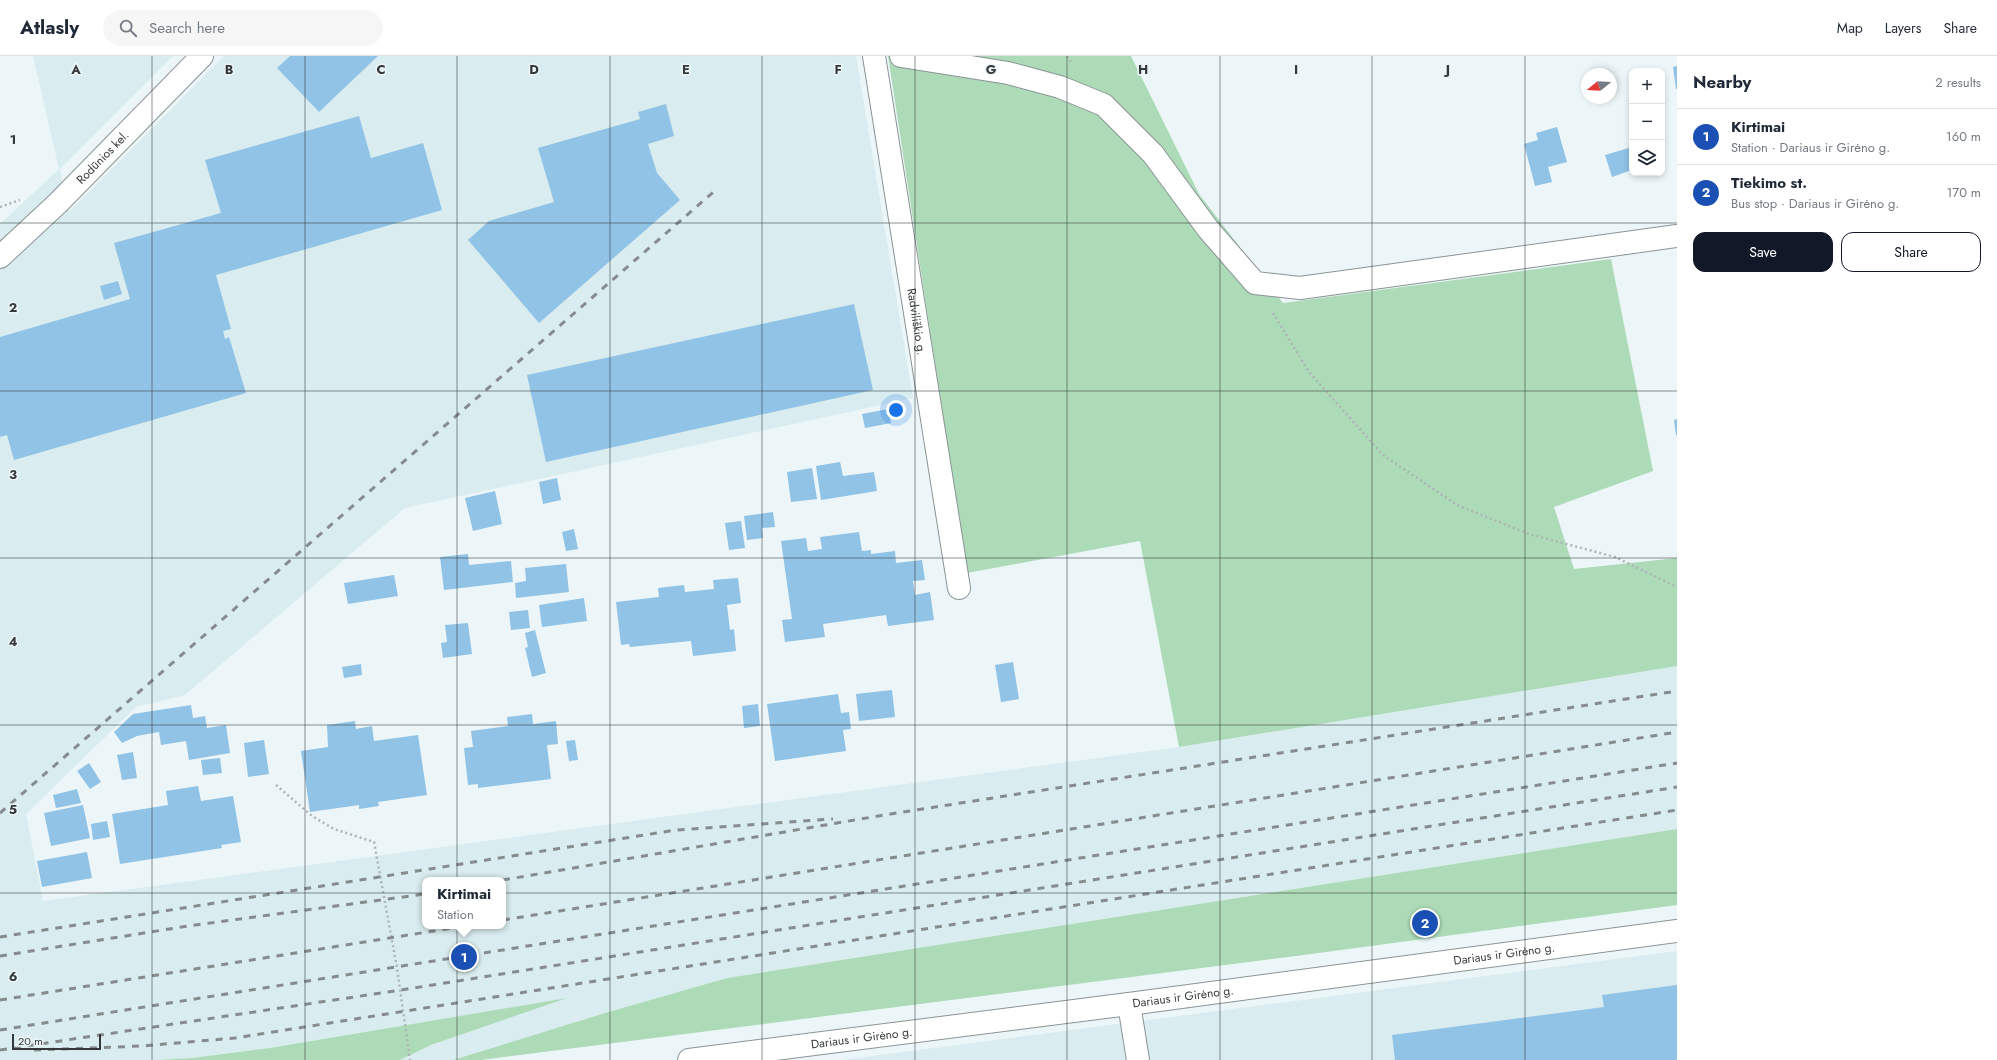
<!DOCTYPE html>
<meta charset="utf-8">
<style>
:root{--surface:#fff;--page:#f6f6f7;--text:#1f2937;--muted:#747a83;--line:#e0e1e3;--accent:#111827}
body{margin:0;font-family:Jost,sans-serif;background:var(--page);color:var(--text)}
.controls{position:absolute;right:12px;top:12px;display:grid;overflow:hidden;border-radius:8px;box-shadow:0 2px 6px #0003}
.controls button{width:36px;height:36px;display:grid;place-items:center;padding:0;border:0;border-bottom:1px solid var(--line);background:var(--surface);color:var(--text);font:20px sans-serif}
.compass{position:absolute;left:1581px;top:12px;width:36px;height:36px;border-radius:50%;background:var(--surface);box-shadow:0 2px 6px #0003;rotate:252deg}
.scale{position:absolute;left:12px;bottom:10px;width:89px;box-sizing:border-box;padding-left:4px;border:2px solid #35393a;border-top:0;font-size:11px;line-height:14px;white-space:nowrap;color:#35393a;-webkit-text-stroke:3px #ecf6f8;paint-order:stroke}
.you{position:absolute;left:896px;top:354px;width:14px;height:14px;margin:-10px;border:3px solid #fff;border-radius:50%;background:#1a73e8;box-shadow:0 0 0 6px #1a73e833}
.badge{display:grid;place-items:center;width:26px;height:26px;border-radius:50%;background:var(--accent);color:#fff;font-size:13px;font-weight:700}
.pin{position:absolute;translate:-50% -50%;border:2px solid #fff;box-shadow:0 1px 4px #0006}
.popup{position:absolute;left:422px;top:821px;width:84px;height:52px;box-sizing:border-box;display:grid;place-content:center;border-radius:8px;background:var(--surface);filter:drop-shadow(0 1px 3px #0005);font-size:13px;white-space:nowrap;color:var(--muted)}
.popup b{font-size:15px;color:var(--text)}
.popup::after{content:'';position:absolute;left:50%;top:100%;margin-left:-8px;border:8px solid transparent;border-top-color:var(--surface)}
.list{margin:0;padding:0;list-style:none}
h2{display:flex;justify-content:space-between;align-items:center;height:52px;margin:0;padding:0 16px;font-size:17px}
h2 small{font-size:13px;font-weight:400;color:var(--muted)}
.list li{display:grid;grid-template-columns:26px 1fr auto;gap:12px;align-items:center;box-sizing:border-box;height:56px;padding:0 16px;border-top:1px solid var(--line)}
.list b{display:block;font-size:15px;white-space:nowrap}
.list p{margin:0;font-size:13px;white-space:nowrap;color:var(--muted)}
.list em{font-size:13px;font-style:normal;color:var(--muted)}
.actions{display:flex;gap:8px;padding:12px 16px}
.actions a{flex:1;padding:9px 0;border:1px solid var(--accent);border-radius:12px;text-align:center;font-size:14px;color:var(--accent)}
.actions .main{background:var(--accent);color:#fff}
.icon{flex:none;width:22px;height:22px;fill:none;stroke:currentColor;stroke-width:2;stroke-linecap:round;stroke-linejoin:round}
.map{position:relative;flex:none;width:1677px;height:1004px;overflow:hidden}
header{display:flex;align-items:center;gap:24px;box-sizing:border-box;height:56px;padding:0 20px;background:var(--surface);border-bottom:1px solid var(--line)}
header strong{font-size:19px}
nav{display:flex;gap:22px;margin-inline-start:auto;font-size:14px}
.search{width:280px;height:36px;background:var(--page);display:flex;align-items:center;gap:10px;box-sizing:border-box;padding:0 14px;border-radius:22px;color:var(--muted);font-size:15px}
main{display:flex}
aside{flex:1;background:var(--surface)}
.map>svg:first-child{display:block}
</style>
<header>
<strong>Atlasly</strong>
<div class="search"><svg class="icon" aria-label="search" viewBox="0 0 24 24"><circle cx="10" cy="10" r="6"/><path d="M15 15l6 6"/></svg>Search here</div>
<nav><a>Map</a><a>Layers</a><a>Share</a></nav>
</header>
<main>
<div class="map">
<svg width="1677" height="1004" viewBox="0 0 1677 1004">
<rect width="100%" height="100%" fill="#ecf6f8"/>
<!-- built -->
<path fill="#d9ecef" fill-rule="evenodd" d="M33 0H173L60 113 69 156 224 0H856L913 342 405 452 185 639 136 651 26 758 43 845 1179 691 1677 610V773L727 922 605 957 453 1004H400L431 989 563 943 270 992 192 1002 156 1004H0V168L59 113ZM425 824H503V870H425Z
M1677 895V1004H842Z"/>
<!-- green -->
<path fill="#addbb8" d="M888 0H1131L1199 138 1283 247 1611 203 1653 415 1554 451 1574 513 1677 502V610L1179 691 1140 485 967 517Z
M1677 773V849L1296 900 481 1004H453L605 957 727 922Z
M567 942 431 989 400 1004H156L192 1002 270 992Z"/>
<!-- building -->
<path fill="#91c3e6" d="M290 0H378L319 56 277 12Z
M1677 10V33H1676L1673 11Z
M666 48 674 80 648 88 657 117 680 144 539 267 468 184 489 165 554 146 538 92 640 63 638 56Z
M359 60 371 102 423 87 442 154 216 219 231 273 223 275 225 283 229 281 246 337 14 404 7 379 0 381V281L130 243 114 187 221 157 205 104Z
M1557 71 1567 106 1548 111 1552 126 1535 130 1524 88 1538 84 1536 77Z
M1632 91V114L1612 121 1605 99Z
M118 225 122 238 104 244 100 230Z
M854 248 873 334 546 406 527 319Z
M888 353 891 367 865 372 862 358Z
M1677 363V379H1676L1674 364Z
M840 406 843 420 874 416 877 435 821 444 816 410Z
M812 412 817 443 791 446 787 416Z
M557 422 561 444 543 448 539 426Z
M495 435 502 468 473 475 465 442Z
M773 456 775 471 762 472 763 482 747 484 744 460Z
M741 465 745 492 729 494 725 467Z
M574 473 578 493 566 495 562 476Z
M859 476 862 495 871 494V498L895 495 896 507 922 504 925 524 913 525 915 539 930 536 934 564 888 570 886 559 823 568 825 581 785 586 782 564 792 563 781 485 806 482 808 495 822 493 820 481Z
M468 498 469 509 511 505 513 526 444 534 440 501Z
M566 508 569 536 516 542 515 527 526 525 525 512Z
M394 519 398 540 348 548 344 527Z
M738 522 741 547 727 549 730 574 734 573 736 595 693 600 691 585 630 591 629 588 621 589 616 546 659 541 658 532 684 529 685 536 714 533 713 524Z
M584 542 587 565 542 571 539 549Z
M528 554 530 572 511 574 509 556Z
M468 567 472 598 443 602 441 587 447 586 445 569Z
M535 574 546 617 532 621 525 592 528 591 525 577Z
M1013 606 1019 643 1001 646 995 609Z
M361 608 362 619 344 622 342 611Z
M892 634 895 661 859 665 856 638Z
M838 638 841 657 849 656 851 673 843 674 846 695 775 705 767 648Z
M758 648 760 670 744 672 742 650Z
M191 649 193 662 205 660 207 672 226 669 230 697 189 704 186 685 161 689 159 676 137 680 122 687 114 676 133 658Z
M532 658 533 668 556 665 558 688 547 689 551 723 478 732V728L468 729 464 692 473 691 471 675 508 670 507 661Z
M355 665 356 673 372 670 374 685 418 679 427 739 378 746 379 750 359 753V749L310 756 301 695 328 691 327 669Z
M264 684 269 718 248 721 244 687Z
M575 684 578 704 569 705 566 685Z
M133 696 137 722 122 724 117 699Z
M220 702 222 717 203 719 201 704Z
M89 707 101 726 90 733 77 715Z
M198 730 201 745 233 740 241 786 221 789 222 792 120 808 112 758 168 749 166 735Z
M77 733 81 747 56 752 53 739Z
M83 749 90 782 51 790 44 757Z
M107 765 110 781 93 784 91 768Z
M87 796 92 822 42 831 37 805Z
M1677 929V1004H1395L1392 979 1604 951 1602 939Z"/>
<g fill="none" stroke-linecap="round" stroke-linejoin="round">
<!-- minor casing -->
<g stroke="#8b9496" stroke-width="24">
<g id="minor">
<path id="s1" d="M874 0 959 532"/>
<path d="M901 0 1008 17 1060 31 1104 49 1153 98 1208 173 1255 227 1300 232 1677 180"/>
<path id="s2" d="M0 201 58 147 202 0"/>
<path d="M1129 948 1138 1004"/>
<path id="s3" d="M689 1004 1129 948 1677 875"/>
</g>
</g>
<!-- path -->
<path stroke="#acb4b5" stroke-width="2.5" stroke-dasharray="2 3" stroke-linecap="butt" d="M1067 0 1071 6
M0 151 20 144
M1273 257 1309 316 1383 399 1457 449 1529 478 1615 501 1677 531
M276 729 312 760 334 773 374 786 397 912 410 1004"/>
<!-- minor -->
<use href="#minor" stroke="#fff" stroke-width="22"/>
<!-- rail -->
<path stroke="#868c8e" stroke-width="3" stroke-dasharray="7 7" stroke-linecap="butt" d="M0 757 718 132
M503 824 884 759 1677 635
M503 864 1677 676
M0 881 676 774 833 763
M0 900 188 870 425 838
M0 944 465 870
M0 974 1677 707
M0 994 401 934 1677 731
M34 994 142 990 235 982 1677 754"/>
</g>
<!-- grid -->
<path fill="none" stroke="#35393a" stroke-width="1" stroke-opacity="0.55" d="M152 0V1004M305 0V1004M457 0V1004M610 0V1004M762 0V1004M915 0V1004M1067 0V1004M1220 0V1004M1372 0V1004M1525 0V1004M0 167H1677M0 335H1677M0 502H1677M0 669H1677M0 837H1677"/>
<g text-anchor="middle" stroke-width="3" stroke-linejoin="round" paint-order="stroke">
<!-- street labels -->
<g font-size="12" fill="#35393a" stroke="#ecf6f8">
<text dy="4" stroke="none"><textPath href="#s2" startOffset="143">Rodūnios kel.</textPath></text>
<text dy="4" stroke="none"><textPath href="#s1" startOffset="269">Radviliškio g.</textPath></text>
<text dy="4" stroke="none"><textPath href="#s3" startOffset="822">Dariaus ir Girėno g.</textPath></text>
<text dy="4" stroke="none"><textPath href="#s3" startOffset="498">Dariaus ir Girėno g.</textPath></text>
<text dy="4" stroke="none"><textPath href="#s3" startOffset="174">Dariaus ir Girėno g.</textPath></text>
</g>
</g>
<g font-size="13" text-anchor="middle" font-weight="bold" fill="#35393a" stroke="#ecf6f8" stroke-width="3" stroke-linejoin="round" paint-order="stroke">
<text x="76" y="18">A</text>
<text x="229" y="18">B</text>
<text x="381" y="18">C</text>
<text x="534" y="18">D</text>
<text x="686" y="18">E</text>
<text x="838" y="18">F</text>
<text x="991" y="18">G</text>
<text x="1143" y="18">H</text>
<text x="1296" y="18">I</text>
<text x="1448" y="18">J</text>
<text x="13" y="88">1</text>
<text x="13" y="256">2</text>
<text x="13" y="423">3</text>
<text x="13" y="590">4</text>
<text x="13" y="758">5</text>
<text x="13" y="925">6</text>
</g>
</svg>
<div class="controls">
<button>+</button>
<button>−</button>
<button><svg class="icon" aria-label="layers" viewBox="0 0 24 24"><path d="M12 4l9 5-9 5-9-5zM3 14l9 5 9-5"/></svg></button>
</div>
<svg class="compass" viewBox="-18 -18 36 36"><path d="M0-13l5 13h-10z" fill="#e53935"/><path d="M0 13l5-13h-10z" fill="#747a83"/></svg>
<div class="scale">20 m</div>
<div class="you"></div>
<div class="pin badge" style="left:464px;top:901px;background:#1a4fb4">1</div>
<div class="popup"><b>Kirtimai</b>Station</div>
<div class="pin badge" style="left:1425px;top:867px;background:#1a4fb4">2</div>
</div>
<aside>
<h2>Nearby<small>2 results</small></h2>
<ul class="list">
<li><span class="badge" style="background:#1a4fb4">1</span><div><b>Kirtimai</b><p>Station · Dariaus ir Girėno g.</p></div><em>160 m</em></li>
<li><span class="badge" style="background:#1a4fb4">2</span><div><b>Tiekimo st.</b><p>Bus stop · Dariaus ir Girėno g.</p></div><em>170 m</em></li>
</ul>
<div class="actions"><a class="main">Save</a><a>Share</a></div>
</aside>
</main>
